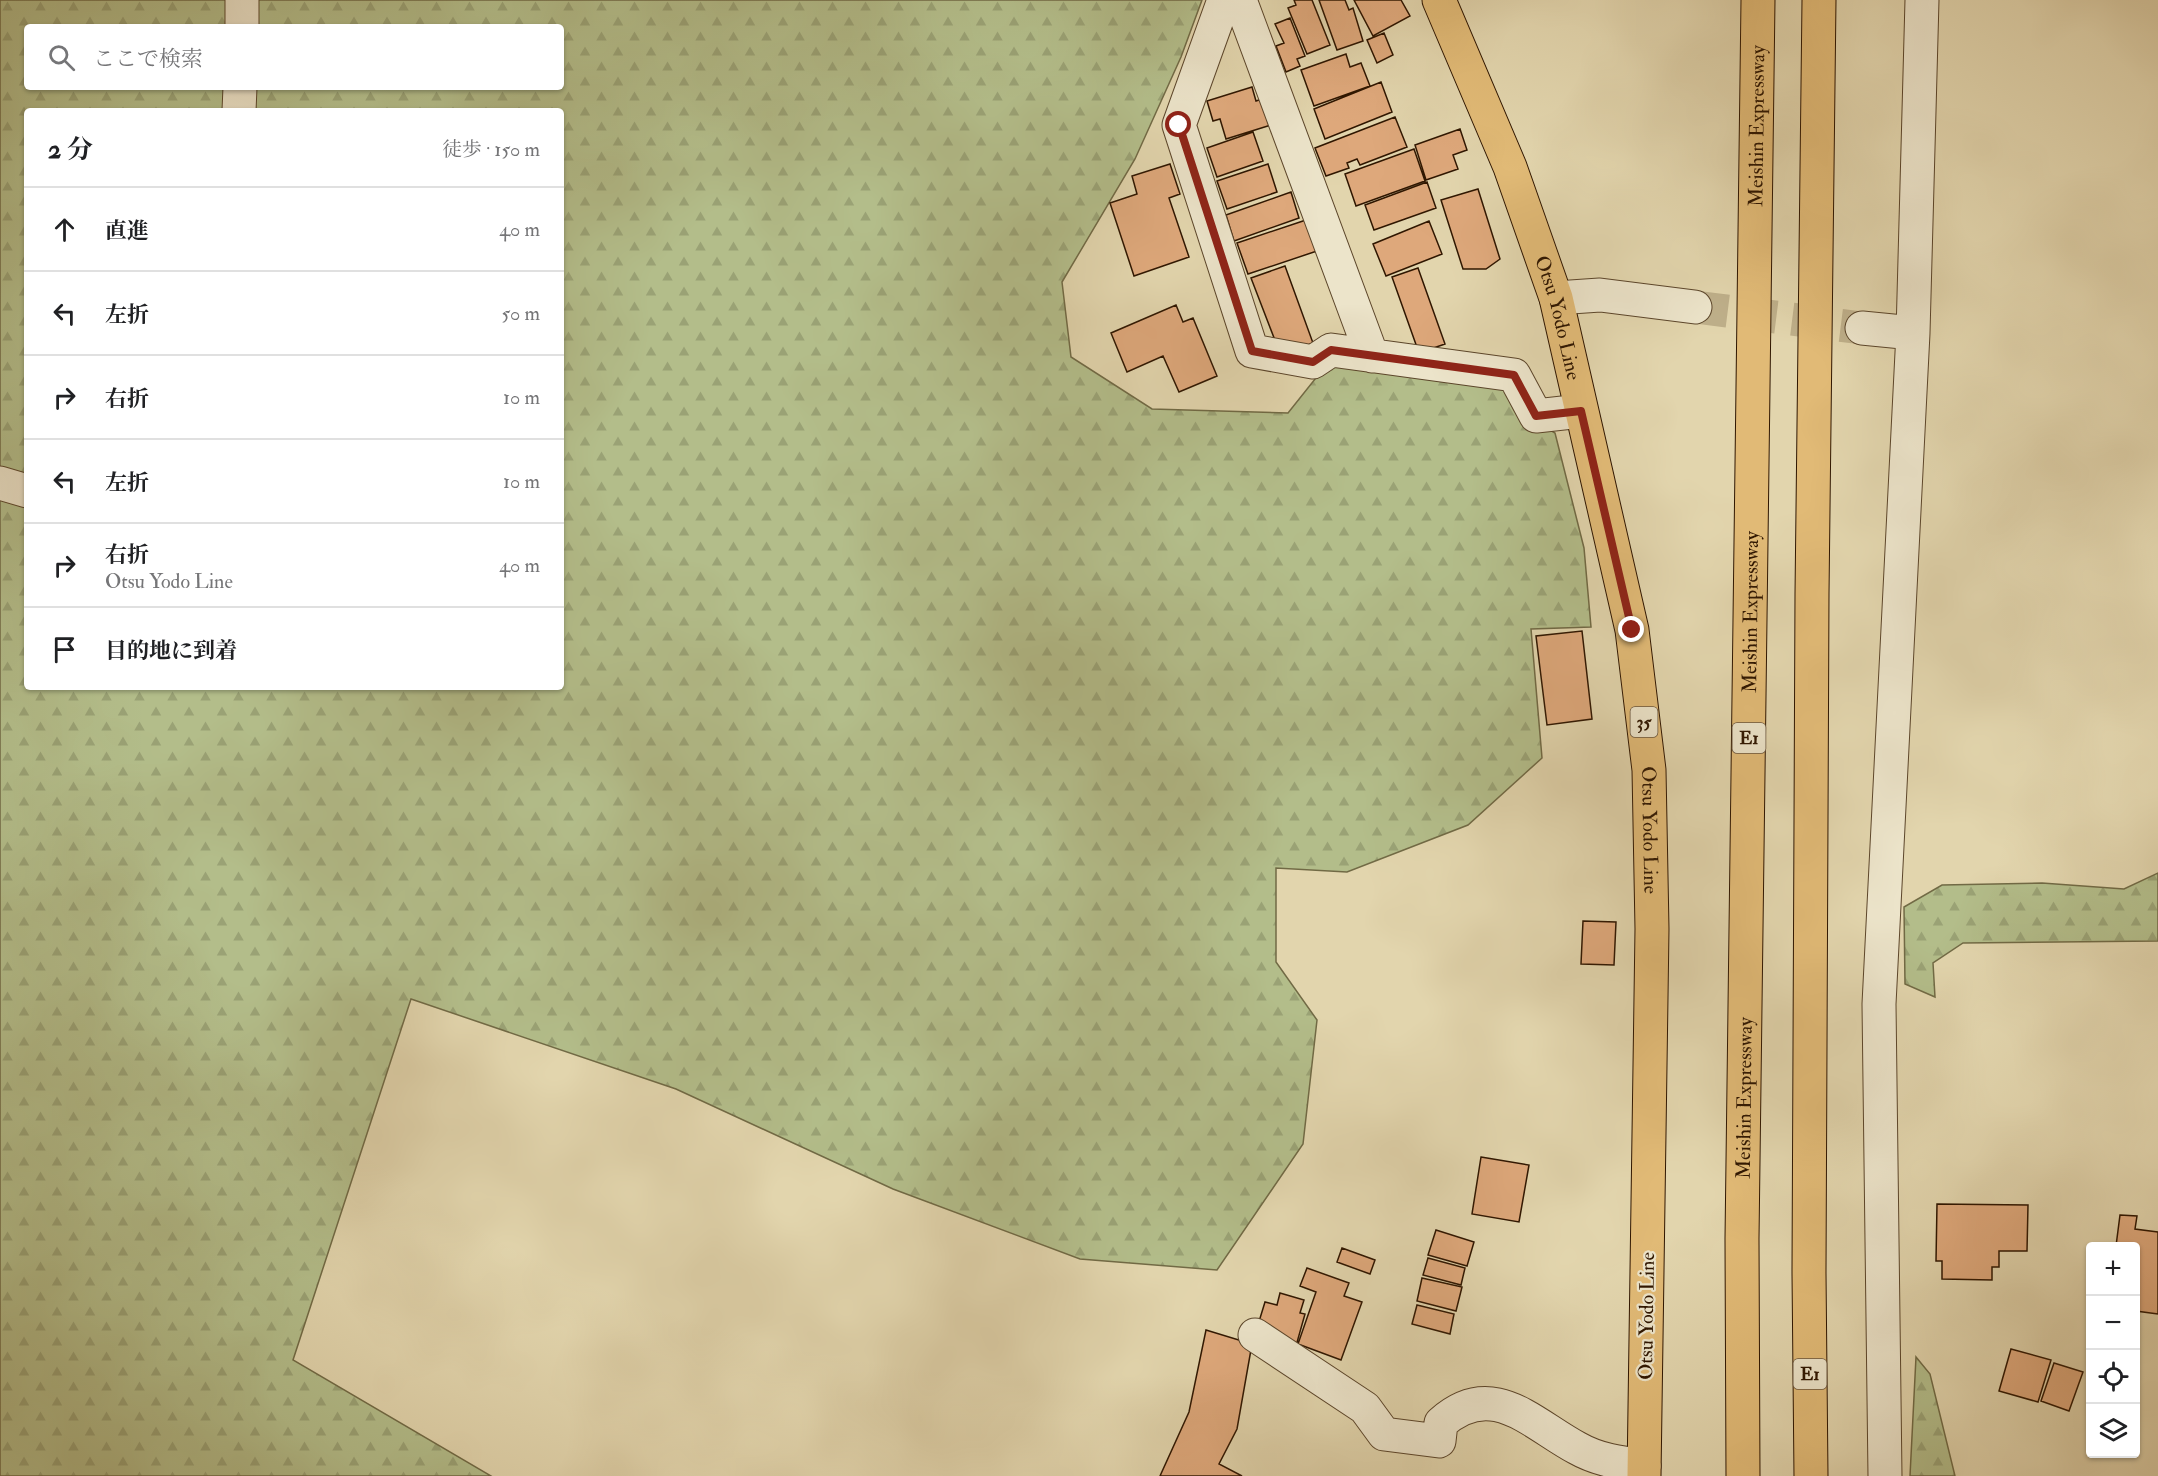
<!DOCTYPE html>
<html lang="ja">
<meta charset="utf-8">
<style>
:root{--surface:#fff;--page:#f2f2f2;--text:#202124;--muted:#757577;--line:#e0e0e0}
body{margin:0;font-family:"IM FELL Double Pica","Noto Serif JP",serif;background:var(--page);color:var(--text)}
.controls{position:absolute;right:18px;bottom:18px;display:grid;overflow:hidden;border-radius:6px;box-shadow:0 2px 4px #0004}
.controls button{width:54px;height:54px;display:grid;place-items:center;padding:0;border:0;border-bottom:2px solid var(--line);background:var(--surface);color:var(--text);font:30px sans-serif}
.stop{position:absolute;width:18px;height:18px;margin:-14px;border:4px solid #8f2418;border-radius:50%;background:#fff}
.stop.end{background:#8f2418;border-color:#fff;box-shadow:0 2px 6px #0008}
.list{margin:0;padding:0;list-style:none}
h2{display:flex;justify-content:space-between;align-items:center;height:78px;margin:0;padding:0 24px;font-size:26px}
h2 small{font-size:20px;font-weight:400;color:var(--muted)}
.list li{display:grid;grid-template-columns:39px 1fr auto;gap:18px;align-items:center;box-sizing:border-box;height:84px;padding:0 24px;border-top:2px solid var(--line)}
.list b{display:block;font-size:22px;white-space:nowrap}
.list p{margin:0;font-size:20px;white-space:nowrap;color:var(--muted)}
.list em{font-size:20px;font-style:normal;color:var(--muted)}
.icon{flex:none;width:33px;height:33px;fill:none;stroke:currentColor;stroke-width:2;stroke-linecap:round;stroke-linejoin:round}
.map{position:relative;flex:none;width:2158px;height:1476px;overflow:hidden}
.search{position:absolute;background:var(--surface);box-shadow:0 2px 4px #0004;left:24px;top:24px;width:540px;height:66px;display:flex;align-items:center;gap:15px;box-sizing:border-box;padding:0 21px;border-radius:6px;color:var(--muted);font-size:22px}
.panel{position:absolute;background:var(--surface);box-shadow:0 2px 4px #0004;left:24px;top:108px;width:540px;height:582px;border-radius:6px}
.map>svg:first-child{display:block}
</style>
<div class="map">
<svg width="2158" height="1476" viewBox="0 0 2158 1476">
<defs>
<pattern id="forest-firs" width="22" height="20" patternUnits="userSpaceOnUse" patternTransform="scale(1.5)"><rect width="22" height="20" fill="#b3bd8a"/><path d="M5 1l3.5 6h-7zM16 11l3.5 6h-7z" fill="#9aa275"/></pattern>
</defs>
<rect width="100%" height="100%" fill="#e2d5ad"/>
<filter id="stains"><feTurbulence type="fractalNoise" baseFrequency=".00333" numOctaves="4"/><feColorMatrix values="0 0 0 0 .2 0 0 0 0 .09 0 0 0 0 .02 0 0 0 .5 -.17"/></filter>
<radialGradient id="worn" r=".72"><stop offset=".6" stop-color="#630" stop-opacity="0"/><stop offset="1" stop-color="#630" stop-opacity=".3"/></radialGradient>
<!-- forest -->
<path fill="url(#forest-firs)" stroke="#716a45" stroke-width="1.5" fill-rule="evenodd" d="M0 0H1202L1181 57 1135 159 1062 282 1071 357 1152 409 1288 413 1331 359 1509 382 1532 419 1555 433 1584 548 1591 627 1531 629 1542 758 1468 825 1347 872 1276 868V962L1317 1020 1303 1144 1217 1270 1080 1259 893 1189 676 1089 411 999 293 1360 491 1476H0ZM27 27H561V87H27ZM27 111H561V687H27Z
M2158 873V941L1963 943 1933 963 1935 997 1905 984 1904 907 1942 885 2042 883 2124 889Z
M1916 1357 1930 1374 1955 1476H1910Z"/>
<!-- building -->
<path fill="#dea87b" stroke="#2f1600" stroke-width="1.5" d="M1294 0H1312L1330 45 1307 54 1288 8 1296 5Z
M1319 0H1345L1349 10 1353 8 1363 41 1337 50Z
M1354 0H1401L1410 16 1373 36Z
M1290 18 1305 56 1297 59 1300 66 1286 72 1276 46 1284 43 1275 24Z
M1384 33 1393 55 1377 63 1367 40Z
M1346 54 1350 67 1361 63 1370 86 1314 106 1301 70Z
M1381 82 1392 112 1325 139 1314 109Z
M1252 87 1256 101 1262 99 1271 125 1226 139 1220 119 1213 121 1207 101Z
M1395 117 1407 147 1360 165 1357 159 1347 163 1349 168 1326 176 1315 148Z
M1460 129 1467 150 1453 155 1458 169 1426 180 1415 145Z
M1253 132 1263 161 1217 177 1207 148Z
M1414 149 1425 181 1356 206 1345 174Z
M1170 164 1180 194 1169 198 1189 257 1134 276 1110 203 1137 194 1132 176Z
M1268 164 1277 192 1227 209 1217 181Z
M1427 182 1436 208 1374 230 1365 205Z
M1478 189 1500 259 1486 269H1463L1441 200Z
M1291 192 1299 218 1234 241 1226 215Z
M1306 220 1317 251 1248 274 1237 243Z
M1429 221 1442 254 1386 276 1373 244Z
M1285 266 1313 343 1281 356 1251 278Z
M1418 268 1445 344 1419 353 1392 277Z
M1176 305 1183 322 1193 318 1217 376 1179 392 1163 356 1127 372 1111 333Z
M1582 631 1592 719 1547 725 1536 636Z
M1583 921 1616 922 1614 965 1581 964Z
M1481 1157 1529 1165 1519 1222 1472 1214Z
M1937 1204 2028 1205 2027 1251H1999V1267H1992V1280L1942 1279V1261H1936Z
M2120 1215 2137 1216 2135 1229 2158 1232V1314L2136 1311V1246H2116Z
M1436 1230 1474 1242 1467 1266 1428 1255Z
M1342 1248 1375 1260 1370 1274 1337 1262Z
M1428 1258 1465 1268 1461 1285 1423 1275Z
M1307 1268 1349 1283 1344 1296 1362 1302 1341 1360 1298 1344 1316 1292 1300 1286Z
M1422 1278 1462 1287 1456 1311 1417 1301Z
M1280 1293 1304 1300 1300 1313 1305 1314 1296 1346 1257 1328 1265 1302 1277 1305Z
M1417 1305 1454 1314 1450 1334 1412 1324Z
M1206 1330 1252 1344 1237 1429 1219 1464 1242 1476H1160L1189 1412Z
M2011 1349 2051 1360 2038 1402 1999 1391Z
M2054 1363 2083 1372 2069 1411 2041 1401Z"/>
<g fill="none" stroke-linecap="round" stroke-linejoin="round">
<!-- minor-tunnel -->
<path stroke="#beaf8a" stroke-width="33" stroke-dasharray="33 16" stroke-linecap="butt" d="M1695 307 1862 328"/>
<!-- minor casing -->
<g stroke="#5c462b" stroke-width="35">
<path id="minor" d="M242 0V27
M1224 0 1179 125 1252 351 1313 362 1331 350 1514 375 1536 416 1581 411
M1240 0 1372 356
M239 111 240 87
M1556 298 1600 295 1695 307
M1862 328 1913 333
M0 483 27 491
M1255 1335 1365 1408 1384 1434 1439 1441 1441 1423C1492 1377 1532 1424 1577 1448 1598 1460 1620 1463 1644 1466
M1885 1476 1879 1004 1913 333 1922 0"/>
</g>
<!-- major casing -->
<g stroke="#2f1600" stroke-width="35">
<g id="major">
<path id="s1" d="M1439 0 1510 167 1556 298 1632 630 1649 770 1652 929 1644 1476"/>
</g>
</g>
<!-- highway casing -->
<g stroke="#2f1600" stroke-width="35">
<g id="highway">
<path id="s2" d="M1743 1476 1742 1239 1758 0"/>
<path d="M1811 1476 1809 1273 1812 594 1819 0"/>
</g>
</g>
<!-- minor -->
<use href="#minor" stroke="#ece4ca" stroke-width="33"/>
<!-- major -->
<use href="#major" stroke="#e1ba76" stroke-width="33"/>
<!-- highway -->
<use href="#highway" stroke="#e1ba76" stroke-width="33"/>
</g>
<g fill="none" stroke-linecap="round" stroke-linejoin="round">
<!-- route -->
<path stroke="#8f2418" stroke-width="8" d="M1179 125 1252 351 1313 362 1331 350 1514 375 1536 416 1581 411 1632 630"/>
</g>
<g text-anchor="middle" stroke-width="4.5" stroke-linejoin="round" paint-order="stroke">
<!-- shield labels -->
<g fill="#ece4ca" stroke="#68543d" stroke-width="1.5">
<rect x="1630.5" y="707" width="27" height="30" rx="4.5"/>
<rect x="1732.5" y="723" width="33" height="30" rx="4.5"/>
<rect x="1793.5" y="1359" width="33" height="30" rx="4.5"/>
</g>
<g font-size="18" font-weight="bold" fill="#2f1600">
<text x="1644" y="728">35</text>
<text x="1749" y="744">E1</text>
<text x="1810" y="1380">E1</text>
</g>
<!-- street labels -->
<g font-size="20" fill="#2f1600" stroke="#ece4ca">
<text dy="7" stroke="none"><textPath href="#s2" startOffset="1350">Meishin Expressway</textPath></text>
<text dy="7" stroke="none"><textPath href="#s1" startOffset="340">Otsu Yodo Line</textPath></text>
<text dy="7" stroke="none"><textPath href="#s2" startOffset="864">Meishin Expressway</textPath></text>
<text dy="7" stroke="none"><textPath href="#s1" startOffset="862">Otsu Yodo Line</textPath></text>
<text dy="7" stroke="none"><textPath href="#s2" startOffset="378">Meishin Expressway</textPath></text>
<text transform="translate(1646 1316) rotate(-89)" y="7">Otsu Yodo Line</text>
</g>
</g>
<rect width="100%" height="100%" filter="url(#stains)"/>
<rect width="100%" height="100%" fill="url(#worn)"/>
</svg>
<div class="controls">
<button>+</button>
<button>−</button>
<button><svg class="icon" aria-label="locate" viewBox="0 0 24 24"><circle cx="12" cy="12" r="6"/><path d="M12 2v4M12 18v4M2 12h4M18 12h4"/></svg></button>
<button><svg class="icon" aria-label="layers" viewBox="0 0 24 24"><path d="M12 4l9 5-9 5-9-5zM3 14l9 5 9-5"/></svg></button>
</div>
<div class="stop" style="left:1179px;top:125px"></div>
<div class="stop end" style="left:1632px;top:630px"></div>
<div class="search"><svg class="icon" aria-label="search" viewBox="0 0 24 24"><circle cx="10" cy="10" r="6"/><path d="M15 15l6 6"/></svg>ここで検索</div>
<section class="panel">
<h2>2 分<small>徒歩 · 150 m</small></h2>
<ul class="list">
<li><svg class="icon" aria-label="ahead" viewBox="0 0 24 24"><path d="M12 20V5M6 11l6-6 6 6"/></svg><div><b>直進</b></div><em>40 m</em></li>
<li><svg class="icon" aria-label="left" viewBox="0 0 24 24"><path d="M17 20v-9H6M10 6l-5 5 5 5"/></svg><div><b>左折</b></div><em>50 m</em></li>
<li><svg class="icon" aria-label="right" viewBox="0 0 24 24"><path d="M7 20v-9h11M14 6l5 5-5 5"/></svg><div><b>右折</b></div><em>10 m</em></li>
<li><svg class="icon" aria-label="left" viewBox="0 0 24 24"><path d="M17 20v-9H6M10 6l-5 5 5 5"/></svg><div><b>左折</b></div><em>10 m</em></li>
<li><svg class="icon" aria-label="right" viewBox="0 0 24 24"><path d="M7 20v-9h11M14 6l5 5-5 5"/></svg><div><b>右折</b><p>Otsu Yodo Line</p></div><em>40 m</em></li>
<li><svg class="icon" aria-label="arrive" viewBox="0 0 24 24"><path d="M6 21V4h12l-3 4 3 4H6"/></svg><div><b>目的地に到着</b></div></li>
</ul>
</section>
</div>
